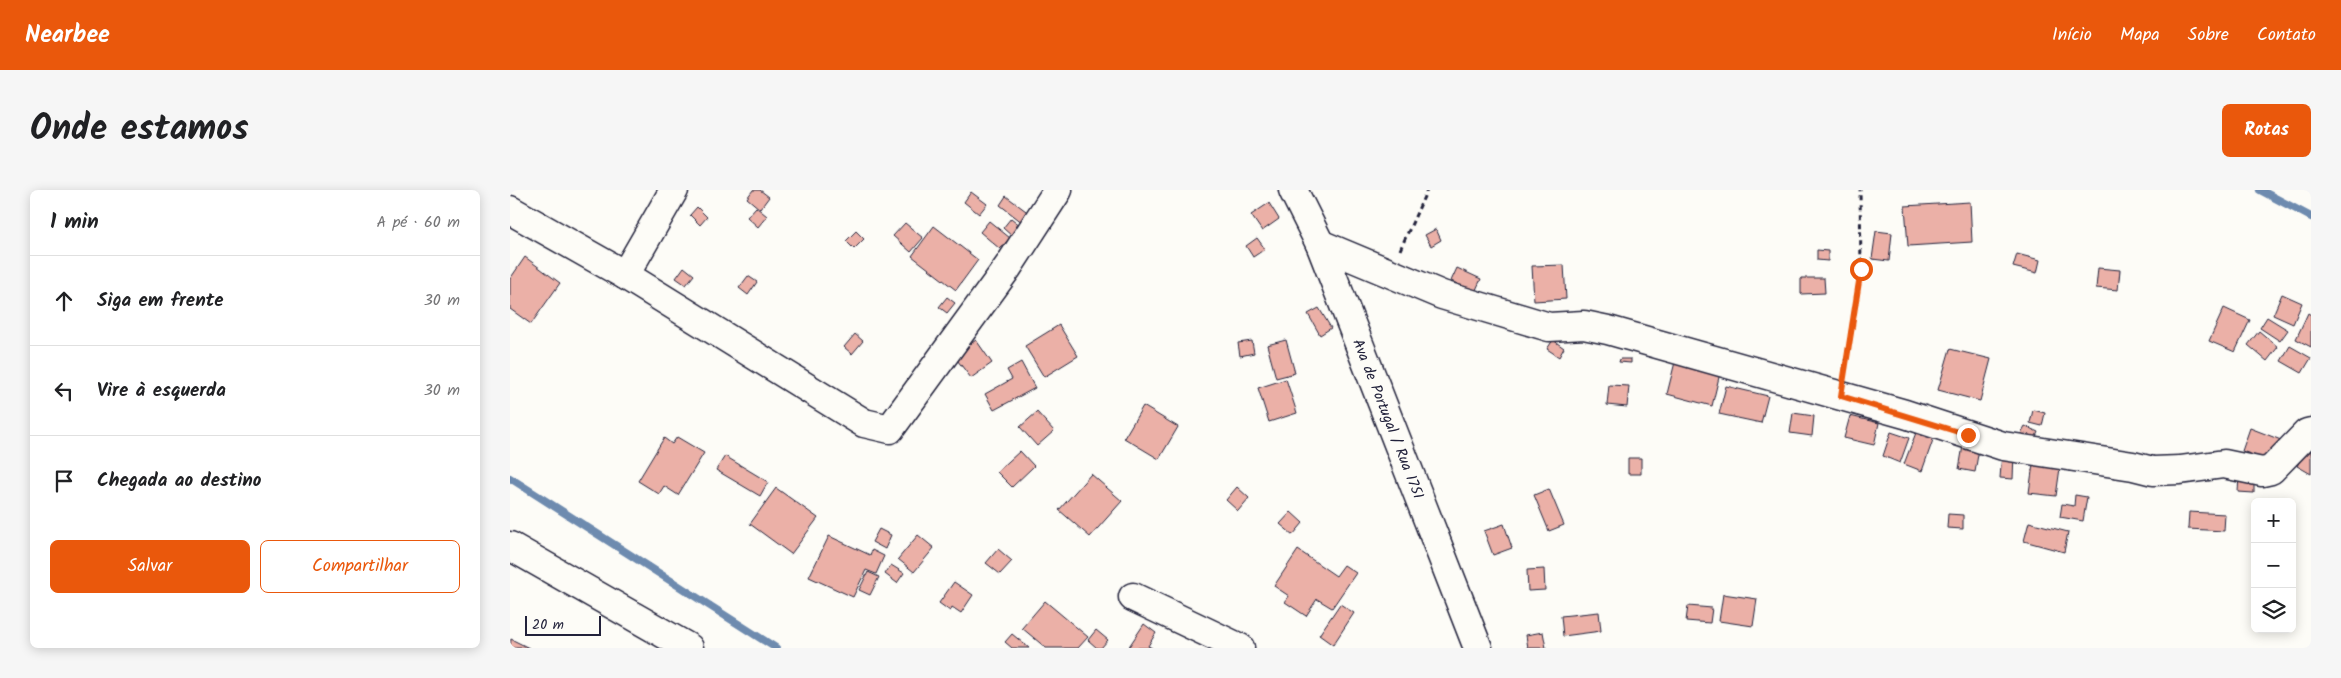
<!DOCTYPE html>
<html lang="pt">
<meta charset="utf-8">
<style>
:root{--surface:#fff;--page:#f6f6f6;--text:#202124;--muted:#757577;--line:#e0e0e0;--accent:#ea580c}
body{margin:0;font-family:Kalam,sans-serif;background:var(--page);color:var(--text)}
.controls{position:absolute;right:15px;bottom:15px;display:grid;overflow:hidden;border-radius:8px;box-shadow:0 2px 12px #0003}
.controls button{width:45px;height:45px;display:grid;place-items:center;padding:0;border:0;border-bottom:1px solid var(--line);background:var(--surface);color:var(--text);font:25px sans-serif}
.scale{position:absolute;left:15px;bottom:12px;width:76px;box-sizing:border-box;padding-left:5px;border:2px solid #22223b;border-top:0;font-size:14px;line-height:18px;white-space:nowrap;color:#22223b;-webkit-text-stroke:4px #fdfcf7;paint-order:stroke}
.stop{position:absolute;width:15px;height:15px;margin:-11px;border:4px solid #ea580c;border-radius:50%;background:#fff}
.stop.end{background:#ea580c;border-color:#fff;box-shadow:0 1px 5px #0008}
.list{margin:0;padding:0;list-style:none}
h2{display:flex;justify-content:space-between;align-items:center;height:65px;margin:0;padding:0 20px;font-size:21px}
h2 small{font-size:16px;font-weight:400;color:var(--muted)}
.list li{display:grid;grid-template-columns:32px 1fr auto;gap:15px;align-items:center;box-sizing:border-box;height:90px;padding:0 20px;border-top:1px solid var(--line)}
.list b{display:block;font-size:19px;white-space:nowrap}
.list em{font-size:16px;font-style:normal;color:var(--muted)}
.actions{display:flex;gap:10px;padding:15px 20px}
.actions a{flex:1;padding:11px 0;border:1px solid var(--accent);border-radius:8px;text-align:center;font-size:18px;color:var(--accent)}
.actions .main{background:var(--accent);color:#fff}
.icon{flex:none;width:28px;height:28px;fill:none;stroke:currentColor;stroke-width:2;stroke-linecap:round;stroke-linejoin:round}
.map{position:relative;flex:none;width:1801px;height:458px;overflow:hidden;border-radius:8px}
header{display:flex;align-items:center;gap:30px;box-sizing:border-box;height:70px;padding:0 25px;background:var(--accent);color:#fff}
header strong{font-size:24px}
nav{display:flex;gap:28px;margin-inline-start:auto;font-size:18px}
.intro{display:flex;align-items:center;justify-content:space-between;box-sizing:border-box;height:120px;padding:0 30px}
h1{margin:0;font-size:35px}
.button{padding:12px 22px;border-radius:8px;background:var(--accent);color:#fff;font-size:18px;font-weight:700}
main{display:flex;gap:30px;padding:0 30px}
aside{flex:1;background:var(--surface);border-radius:8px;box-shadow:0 2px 12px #0003}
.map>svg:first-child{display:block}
</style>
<header>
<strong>Nearbee</strong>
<nav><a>Início</a><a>Mapa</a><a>Sobre</a><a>Contato</a></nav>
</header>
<div class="intro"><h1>Onde estamos</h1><a class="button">Rotas</a></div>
<main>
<aside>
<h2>1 min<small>A pé · 60 m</small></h2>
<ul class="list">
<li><svg class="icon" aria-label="ahead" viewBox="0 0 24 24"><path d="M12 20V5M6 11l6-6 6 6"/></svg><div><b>Siga em frente</b></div><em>30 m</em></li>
<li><svg class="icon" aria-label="left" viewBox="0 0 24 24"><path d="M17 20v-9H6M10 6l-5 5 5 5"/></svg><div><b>Vire à esquerda</b></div><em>30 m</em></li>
<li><svg class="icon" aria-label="arrive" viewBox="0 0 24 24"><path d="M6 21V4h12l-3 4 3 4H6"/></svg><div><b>Chegada ao destino</b></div></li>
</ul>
<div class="actions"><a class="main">Salvar</a><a>Compartilhar</a></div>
</aside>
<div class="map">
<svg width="1801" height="458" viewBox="0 0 1801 458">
<rect width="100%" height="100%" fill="#fdfcf7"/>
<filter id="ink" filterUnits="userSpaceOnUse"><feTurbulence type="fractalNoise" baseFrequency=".02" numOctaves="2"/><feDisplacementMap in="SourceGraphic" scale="10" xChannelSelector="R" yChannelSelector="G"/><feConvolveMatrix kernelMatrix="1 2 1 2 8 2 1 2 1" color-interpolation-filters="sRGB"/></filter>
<g filter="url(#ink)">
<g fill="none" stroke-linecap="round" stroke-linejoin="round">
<!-- stream -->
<path stroke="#6e8baf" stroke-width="8" d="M1750 0 1801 27
M0 288 266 458"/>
</g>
<!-- building -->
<path fill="#ebb0a7" stroke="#22223b" d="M243 0H250L259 7 250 19 237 8Z
M461 2 477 14 469 24 454 12Z
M496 6 520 24 513 33 490 15Z
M1460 12 1462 52 1398 56 1395 16Z
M759 13 769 29 752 41 741 25Z
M187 17 197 27 190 35 180 25Z
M246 17 257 26 248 37 237 27Z
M501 28 511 36 503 47 493 38Z
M479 31 500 48 490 59 470 42Z
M395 33 413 48 401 62 383 46Z
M424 36 468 70 446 100 402 66Z
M926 39 931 50 921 56 915 45Z
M346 41 354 49 344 59 336 51Z
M1366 41 1382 43 1379 71 1362 69Z
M747 48 755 59 743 67 736 56Z
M1307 60 1318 61V71L1307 70Z
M1507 64 1530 70 1527 83 1503 77Z
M15 67 50 93 21 134 0 119V89Z
M1054 75 1056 109 1024 111 1022 76Z
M174 77 184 85 176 95 166 88Z
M947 78 971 89 965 102 941 91Z
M1588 78 1610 80 1608 100 1586 98Z
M238 86 247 92 238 105 229 98Z
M1291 88H1314L1315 103 1291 104Z
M1772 104 1792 113 1783 134 1763 125Z
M437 107 445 113 437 123 429 117Z
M809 118 821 138 810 145 798 124Z
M1714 118 1740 130 1725 162 1699 151Z
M1798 123 1801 125V157L1786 149Z
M1757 127 1778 140 1770 151 1750 138Z
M549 135 568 166 534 187 515 156Z
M1749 141 1768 157 1757 171 1738 155Z
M345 144 353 151 342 164 334 157Z
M466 150 482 173 461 188 444 166Z
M776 150 785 183 766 188 757 155Z
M1043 150 1054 158 1049 167 1037 159Z
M742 151 744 163 730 166 728 153Z
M1780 156 1801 168 1792 183 1771 171Z
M1440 159 1481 169 1470 211 1428 200Z
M1110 169H1121V173L1109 172Z
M511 172 525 198 484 220 475 204 502 189 497 180Z
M1165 172 1210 183 1202 216 1157 204Z
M776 189 787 223 759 232 748 198Z
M1099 195 1119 196 1117 217 1097 215Z
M1216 196 1258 206 1251 233 1209 224Z
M633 216 668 237 649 269 614 248Z
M1523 220 1535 223 1532 236 1520 233Z
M527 222 544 241 527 256 510 237Z
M1283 223 1304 226 1302 246 1280 243Z
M1340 226 1369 233 1364 255 1334 248Z
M1515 236 1528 242 1523 253 1509 247Z
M1740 238 1771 250 1763 272 1732 261Z
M1407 240 1424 247 1412 281 1394 274Z
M1381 242 1399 248 1390 273 1373 266Z
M167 247 194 263 168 305 154 296 149 304 128 291 154 248 162 254Z
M1454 250 1470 253 1465 282 1449 279Z
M1801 252V284L1787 276Z
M510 261 524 276 502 297 487 282Z
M1492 263H1504L1503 289 1490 288Z
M215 266 258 292 250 306 206 280Z
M1118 268H1131V284H1118Z
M1523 274 1550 278 1546 306 1519 303Z
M581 284 612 311 580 347 549 320Z
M1729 285H1744V303L1728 302Z
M727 297 739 308 728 321 716 310Z
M266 298 308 328 281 364 240 334Z
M1039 299 1054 335 1039 341 1024 305Z
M1565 305 1577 307 1573 331 1550 327 1552 314 1564 316Z
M781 322 793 333 783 345 770 334Z
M1679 322 1715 324 1714 341 1678 339Z
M1438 324 1453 325V339L1437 338Z
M1519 332 1558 342 1554 362 1514 351Z
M994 334 1002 358 983 365 974 341Z
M369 339 381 345 375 359 362 352Z
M408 345 424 358 404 382 388 369Z
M319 346 360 365 362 360 374 366 366 384 356 380 343 407 299 387Z
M488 359 502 371 490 384 476 373Z
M788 360 826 386 834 375 846 383 822 418 807 409 796 426 775 412 779 406 764 396Z
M381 375 394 383 387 393 375 384Z
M1034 379 1035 400 1018 401 1017 380Z
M358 382 369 387 360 405 349 400Z
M444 392 463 405 451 423 442 417 440 421 429 413Z
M1213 404 1247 409 1243 436 1209 431Z
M535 411 578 447 568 458H536L512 438Z
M830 414 844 423 823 455 809 445Z
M1178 416 1202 418 1200 433 1176 431Z
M1089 422 1091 441 1053 446 1051 426Z
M634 434 646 443 638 456 642 458H618Z
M586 440 598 450 591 458H587L578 450Z
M1033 442 1036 458H1018L1016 445Z
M502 444 519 458H502L495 452Z
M1 449 19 458H0Z"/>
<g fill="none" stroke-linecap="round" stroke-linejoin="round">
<!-- minor casing -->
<g stroke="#22223b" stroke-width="31">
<g id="minor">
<path d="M164 0 115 85 354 233 380 239 498 77 548 0"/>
<path id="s1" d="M783 0 810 54 968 458"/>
<path d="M0 20 115 85"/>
<path d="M810 54 932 105 1039 137 1074 135 1098 140 1395 224 1493 256 1623 276 1643 281 1670 280 1714 274 1752 282 1761 280 1797 243 1801 242"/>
<path d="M0 356 179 458"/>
<path d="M623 407 730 458"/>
</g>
</g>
<!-- path -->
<path stroke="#22223b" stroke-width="3" stroke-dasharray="5 4" stroke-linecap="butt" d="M890 60 917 0
M1335 180 1351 79 1350 0"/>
<!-- minor -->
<use href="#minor" stroke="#fdfcf7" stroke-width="28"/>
</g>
</g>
<g fill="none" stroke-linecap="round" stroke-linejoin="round" filter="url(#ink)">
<!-- route -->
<path stroke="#ea580c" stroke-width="6" d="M1351 79 1331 206 1458 245"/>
</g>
<g text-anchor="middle" stroke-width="4" stroke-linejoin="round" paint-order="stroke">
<!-- street labels -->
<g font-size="15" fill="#22223b" stroke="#fdfcf7">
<text dy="5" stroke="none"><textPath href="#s1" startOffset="248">Ava de Portugal / Rua 1751</textPath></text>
</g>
</g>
</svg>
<div class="controls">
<button>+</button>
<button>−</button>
<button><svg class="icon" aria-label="layers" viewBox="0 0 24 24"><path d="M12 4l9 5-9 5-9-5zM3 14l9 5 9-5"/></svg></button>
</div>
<div class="scale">20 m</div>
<div class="stop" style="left:1351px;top:79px"></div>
<div class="stop end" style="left:1458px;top:245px"></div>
</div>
</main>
